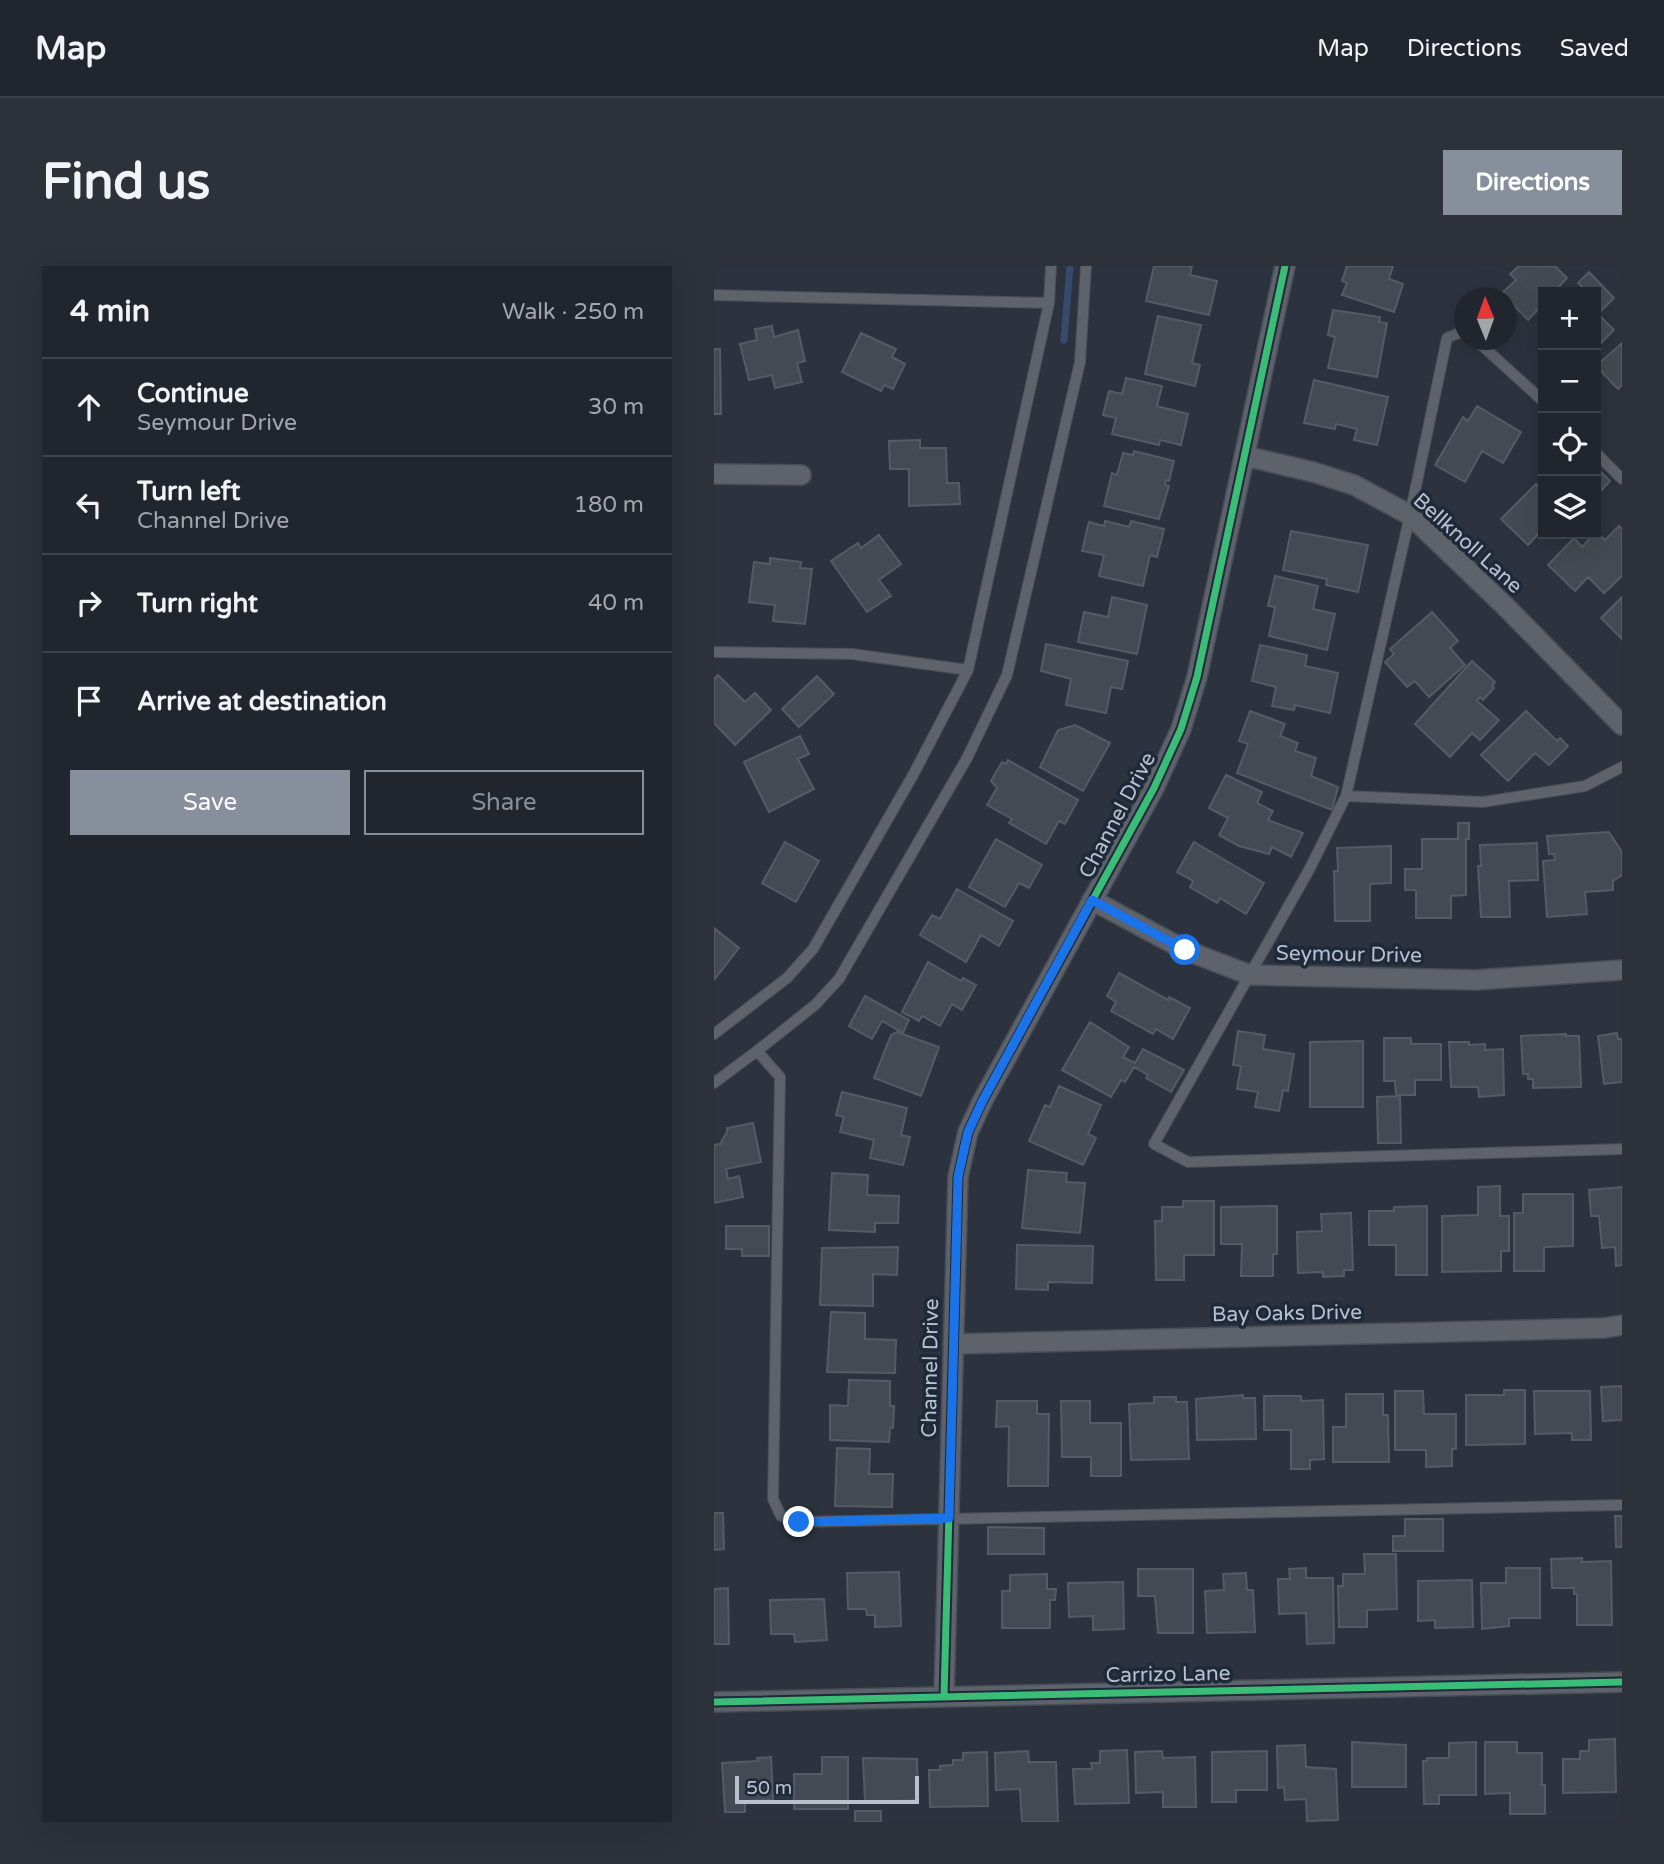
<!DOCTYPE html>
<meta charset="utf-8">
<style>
:root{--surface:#21262e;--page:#2d323a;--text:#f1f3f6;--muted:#a2a5aa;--line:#3e434a;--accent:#878f9c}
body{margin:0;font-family:"Varela Round",sans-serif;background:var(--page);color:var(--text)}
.controls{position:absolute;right:21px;top:21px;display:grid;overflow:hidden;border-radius:0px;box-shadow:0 7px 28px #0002}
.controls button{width:63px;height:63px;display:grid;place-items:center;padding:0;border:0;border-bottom:2px solid var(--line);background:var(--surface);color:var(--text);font:35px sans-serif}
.compass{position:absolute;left:740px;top:21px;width:63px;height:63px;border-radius:50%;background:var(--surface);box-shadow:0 7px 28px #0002;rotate:359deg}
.scale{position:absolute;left:21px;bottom:18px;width:184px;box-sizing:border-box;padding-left:7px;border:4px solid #b8c0ce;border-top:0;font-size:19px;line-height:24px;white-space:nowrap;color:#b8c0ce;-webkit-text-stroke:5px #1e293a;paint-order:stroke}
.stop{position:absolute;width:21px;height:21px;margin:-16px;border:5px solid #1a73e8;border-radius:50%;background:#fff}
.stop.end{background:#1a73e8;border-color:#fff;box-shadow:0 2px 7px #0008}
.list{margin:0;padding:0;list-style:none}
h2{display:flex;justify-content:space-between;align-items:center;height:91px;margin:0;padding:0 28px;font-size:30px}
h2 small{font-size:23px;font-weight:400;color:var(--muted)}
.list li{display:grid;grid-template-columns:46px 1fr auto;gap:21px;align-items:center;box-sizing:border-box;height:98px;padding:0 28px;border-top:2px solid var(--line)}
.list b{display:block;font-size:26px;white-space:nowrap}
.list p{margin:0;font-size:23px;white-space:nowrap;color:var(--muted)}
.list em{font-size:23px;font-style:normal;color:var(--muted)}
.actions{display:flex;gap:14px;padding:21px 28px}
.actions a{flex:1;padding:16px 0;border:2px solid var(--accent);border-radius:0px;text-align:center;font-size:24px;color:var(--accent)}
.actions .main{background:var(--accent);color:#fff}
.icon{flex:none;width:38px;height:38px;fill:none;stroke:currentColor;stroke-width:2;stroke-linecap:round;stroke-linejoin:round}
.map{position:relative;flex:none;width:908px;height:1556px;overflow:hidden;border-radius:0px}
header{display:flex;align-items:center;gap:42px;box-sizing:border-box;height:98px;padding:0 35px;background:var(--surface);border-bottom:2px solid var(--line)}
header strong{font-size:33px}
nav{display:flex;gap:38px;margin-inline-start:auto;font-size:24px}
.intro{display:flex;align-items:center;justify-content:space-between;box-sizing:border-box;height:168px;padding:0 42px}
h1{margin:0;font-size:49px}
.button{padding:18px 32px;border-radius:0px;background:var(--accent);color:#fff;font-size:24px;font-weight:700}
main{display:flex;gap:42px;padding:0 42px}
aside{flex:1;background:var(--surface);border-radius:0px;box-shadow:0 7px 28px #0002}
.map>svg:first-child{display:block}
</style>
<header>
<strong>Map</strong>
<nav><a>Map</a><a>Directions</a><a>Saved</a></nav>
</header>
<div class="intro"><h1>Find us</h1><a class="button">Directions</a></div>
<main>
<aside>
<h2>4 min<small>Walk · 250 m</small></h2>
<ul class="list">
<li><svg class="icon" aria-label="ahead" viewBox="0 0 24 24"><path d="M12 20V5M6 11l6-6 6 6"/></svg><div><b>Continue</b><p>Seymour Drive</p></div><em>30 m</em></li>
<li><svg class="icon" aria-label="left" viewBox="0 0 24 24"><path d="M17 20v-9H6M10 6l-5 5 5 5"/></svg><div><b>Turn left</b><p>Channel Drive</p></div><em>180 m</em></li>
<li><svg class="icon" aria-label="right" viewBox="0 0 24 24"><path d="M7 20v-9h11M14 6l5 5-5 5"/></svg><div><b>Turn right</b></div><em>40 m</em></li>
<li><svg class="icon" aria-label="arrive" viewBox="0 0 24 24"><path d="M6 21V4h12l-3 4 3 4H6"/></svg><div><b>Arrive at destination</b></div></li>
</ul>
<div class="actions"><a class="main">Save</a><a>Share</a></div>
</aside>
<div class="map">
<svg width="908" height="1556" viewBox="0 0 908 1556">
<rect width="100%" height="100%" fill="#2c333e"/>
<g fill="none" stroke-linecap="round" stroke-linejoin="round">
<!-- stream -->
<path stroke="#374a69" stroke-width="7" d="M350 74 356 0"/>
</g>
<!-- building -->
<path fill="#444a53" stroke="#555b65" stroke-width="2" d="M440 0H478L476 9 503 15 495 49 432 35Z
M633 0H679L675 13 689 18 680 46 628 29 633 17 628 15Z
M805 0H841L853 12 840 26H829V38L814 54 788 27 802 14 796 8Z
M875 6 900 32 884 48 900 64 882 82V26H863L868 21 864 17Z
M619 44 666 51 665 56 673 57 663 111 614 102 621 71 614 69Z
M444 50 487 59 478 97 486 99 481 120 431 108Z
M58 60 60 71 84 64 91 95 83 97 88 116 61 122 58 109 35 114 26 78 43 74 41 63Z
M147 67 182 83 178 91 191 98 179 123 170 119 167 125 128 106Z
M908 77V119L904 123 882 100Z
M0 83H6L7 148H0Z
M412 112 448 120 443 140 474 148 467 179 446 174 445 179 398 168 402 152 389 149 395 125 408 128Z
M600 114 674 131 663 179 640 174 643 163 622 158 621 163 590 157Z
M763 140 807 166 789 197 768 185 751 216 721 199 749 151 754 155Z
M206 174V182H232L233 217H245L246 238 195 240V203H176L175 175Z
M420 185 460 195 455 215 452 214 451 219 455 220 445 253 390 240 398 207 403 209 409 187 419 189Z
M885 204 896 215 882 230V207Z
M822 218 827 223 829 221V263L814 279 787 253Z
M391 255 415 261 417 255 450 263 443 291 436 289 429 320 385 310 390 289 368 285 375 256 390 260Z
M905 260 908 263V310L890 327 874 311 861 325 834 299 860 272 868 281 882 266 891 274Z
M577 265 654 279 644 326 612 319 613 313 569 304Z
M165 269 187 298 165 314 177 330 153 346 117 295 144 277 147 282Z
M56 292 87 296 86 302 98 303 91 358 59 355 61 339 35 336 40 296 56 298Z
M561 310 604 320 599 343 621 348 613 384 555 370 561 341 554 340Z
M398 331 433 339 423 388 364 376 370 346 394 351Z
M908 331V373L887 352Z
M718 346 744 375 736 382 751 399 715 431 701 415 693 421 671 396 680 388 676 383Z
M332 378 414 395 408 423 397 421 392 447 352 439 357 413 327 405Z
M546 379 593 389 591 400 624 407 616 447 581 439 580 444 558 440 562 421 538 415Z
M758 395 781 416 778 420 780 422 769 434 766 431 763 435 785 454 766 474 758 467 736 491 701 458Z
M4 409 31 436 41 427 57 444 21 479 0 457V413Z
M103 410 120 428 85 461 68 443Z
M536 445 571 458 566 470 584 477 581 485 602 492 597 510 624 521 618 544 523 507 534 478 525 475Z
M812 445 843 475 846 472 854 480 835 499 821 487 794 515 767 489Z
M361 459 396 477 369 525 326 501 344 464Z
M86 470 95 488 84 493 100 523 55 546 30 496Z
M294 494 364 534 351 558 345 555 332 578 295 557 298 553 273 539 283 522 277 515 288 496 292 498Z
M512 509 548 526 543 537 559 545 554 554 589 567 577 591 558 581 555 588 525 580 505 569 514 552 495 542Z
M744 557H755V573H752V629L737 630V652H702V624H691V603H708V573H744Z
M895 566 908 586V609L899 615V624L871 626 873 648 833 651 829 595 841 594 840 588H835L833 570Z
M282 573 328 599 315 622 305 617 291 641 255 621Z
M71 576 105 595 82 636 48 617Z
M480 576 550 617 532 648 506 632 503 637 476 621 479 615 463 606Z
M823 577 824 614 795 615 796 651H767L764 600H767L766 579Z
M677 580V617L656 618V655H621L620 605H624L623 582Z
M243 623 299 655 285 680 267 669 252 696 206 669 218 649 226 653Z
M0 662 25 682 0 714Z
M214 696 247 715 249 712 262 719 248 744 238 738 226 760 208 750 205 755 188 746Z
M405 707 454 734 455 731 476 742 459 773 442 763 439 768 397 745 402 736 393 730Z
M151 730 195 754 189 767 168 755 158 773 135 760Z
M376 756 415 781 409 791 421 797 429 783 470 804 457 826 432 812 434 809 420 801 411 816 407 814 397 831 348 804Z
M524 765 551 769 549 783 580 788 574 825 569 824 565 845 541 841 544 826 523 823 527 800 519 799Z
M183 766 225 781 207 830 160 812 177 769Z
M903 767 904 773H908V816L890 818 884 770Z
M852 768V770H865L867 821 819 822V813H814V808H809L807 770Z
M670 772H697V778H727V814H701V829H682L681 815H670Z
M649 775V841H596V776Z
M735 776H755V779L771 778V784L789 783 790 829 765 831 764 821H737Z
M345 820 387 839 374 868 382 872 369 899 315 875 331 839 336 841Z
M128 826 193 842 187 869 196 871 189 899 156 892 160 874 126 866 130 851 122 849Z
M686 830 687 877H664L663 831Z
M39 857 47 896 12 903 14 913 25 910 29 931 0 937V879L6 878 13 866V862Z
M314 904 353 907 352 916 371 917 366 967 308 962Z
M118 907 154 909 153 929 185 930 184 957H161V966L115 964Z
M786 920V950H795V985H787V1005L728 1006V950L764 949V921Z
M908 921V999L902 1000 901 981 888 982 885 950H877L875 924Z
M809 928H859V980L830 981V1005H800V947H809Z
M469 935H500V989H470V1014H442L441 955H448V941H469Z
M563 940V988H559V1010H527L528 978H507V941Z
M713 940V1009H682V979H655V945H680V941Z
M637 947 639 1004H630V1010L609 1011V1006L584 1007 583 966 608 965 607 948Z
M12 960H55V990H28V983H12Z
M303 979 379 980 378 1017 334 1016V1024L302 1023Z
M184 981 183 1009 159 1008V1040L106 1039 108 982Z
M117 1046 151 1047V1073L182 1074 181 1107 113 1106Z
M135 1114 176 1115V1140H180L179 1162 176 1161 175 1176 116 1174V1139L134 1140Z
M908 1120V1154L889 1155 887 1121Z
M790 1124H811V1178L752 1179V1129H790Z
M681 1125H709L710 1148H742V1183H738V1200L712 1201V1184H681Z
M820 1125H876L877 1174H858V1167L821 1168Z
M632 1128H669V1149H674L675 1196H619V1161H632Z
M529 1129V1132H541L542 1173 483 1174 482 1133Z
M550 1130H587V1135L609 1134 610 1193 596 1194V1203H577V1164H550Z
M440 1131H462V1136H473L475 1193 417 1194 415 1138 440 1137Z
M283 1135H323V1148H335L334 1220H294L295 1160 282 1161Z
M347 1135H376V1157H407V1210H377V1191H348Z
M123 1182 156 1183 155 1208H179L178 1241 121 1240Z
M0 1247H9L10 1283 0 1284Z
M901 1250H908V1281H902Z
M691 1253H729V1285H679V1270H691Z
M274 1261 330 1262V1288H274Z
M650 1288H682L683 1343 653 1344V1361H625L624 1320H629V1308H651Z
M868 1292V1296L897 1295 898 1359H863V1328H860V1322H838L837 1293Z
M592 1302V1312H619L620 1377 593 1378 592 1347 565 1348 564 1313H576L575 1303Z
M792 1302H826V1352H795V1360L768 1363 767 1317H792Z
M424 1303H479V1367H444L441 1330H424Z
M185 1306 187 1360 161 1361V1349H153L152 1343H134L133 1307Z
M532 1307 533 1324H539L541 1366 493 1367 491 1325 510 1324 509 1308Z
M333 1308V1323H342L341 1334H336V1362H288V1325H296V1309Z
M758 1314 759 1361 721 1362V1354L704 1355V1315Z
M409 1316 410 1363 379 1364V1350L355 1351 354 1317Z
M14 1322 15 1378H0V1323Z
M110 1333 113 1374 81 1376 80 1368H57L56 1334Z
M901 1473 902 1526 849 1527V1493H866V1485H875V1474Z
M638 1476 692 1479V1521H638Z
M762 1476V1529H725V1538H710L709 1495H713V1492H735V1477Z
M771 1476H803V1487H828V1519H831V1548H796V1527L771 1528Z
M591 1479 592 1501 622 1503 624 1554 593 1555 592 1533 571 1534 570 1521 564 1522 563 1480Z
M413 1484 415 1537 361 1538 359 1503H378L377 1497H386V1485Z
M314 1485 315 1496H342L344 1556H308L306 1523 282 1524 281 1487Z
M448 1485 449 1492 481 1491 482 1541H449V1526L422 1527 421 1486Z
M553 1485V1524H522V1536H498V1486Z
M273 1486 274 1540 216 1541 215 1504H226V1500L239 1499V1494H249V1487Z
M57 1491 59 1534 31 1535V1546H11L8 1497 44 1495 43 1492Z
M108 1491H134V1543H80V1508H108Z
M149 1492 203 1493 204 1534 151 1536Z
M141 1545H167V1556H141Z"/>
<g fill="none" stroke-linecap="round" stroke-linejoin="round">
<!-- service casing -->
<g stroke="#494e56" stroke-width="12">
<path id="service" d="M0 29 335 37 337 0
M750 65 733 72 696 249 632 530 595 604 440 878 474 896 908 883
M762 74 829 135
M882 187 908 213
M0 386 138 388 254 404 335 37
M632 530 769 536 871 520 908 501
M0 768 73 712 99 683 199 509 254 404
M43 785 101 739 125 713 253 492 293 409 366 96 372 0
M0 817 43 785 66 811 59 1233 67 1250 85 1256 908 1239"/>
</g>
<!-- minor casing -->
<g stroke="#494e56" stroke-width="22">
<path id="minor" d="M531 190 599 206 640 219 696 249 792 341 908 459
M0 208 87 209
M378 634 471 684 536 709 762 714 908 704
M239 1078 890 1062 908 1059
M230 1431 244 911 254 866 269 834 440 522 467 463 483 411 571 0
M0 1436 908 1416"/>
</g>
<!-- service -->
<use href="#service" stroke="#5d626b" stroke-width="10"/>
<!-- minor -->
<use href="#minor" stroke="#5d626b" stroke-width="19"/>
<!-- cycleway casing -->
<g stroke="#1e293a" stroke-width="11">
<path id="cycleway" d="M230 1431 244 911 254 866 269 834 440 522 467 463 483 411 571 0
M0 1436 908 1416"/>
</g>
<!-- cycleway -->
<use href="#cycleway" stroke="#3abd76" stroke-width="7"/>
</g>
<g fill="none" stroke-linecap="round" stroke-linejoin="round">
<!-- route -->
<path stroke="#1a73e8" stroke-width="9" d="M85 1256 235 1252 244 911 254 866 269 834 378 634 471 684"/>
</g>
<g text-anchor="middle" stroke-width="7" stroke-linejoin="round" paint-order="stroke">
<!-- street labels -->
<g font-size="21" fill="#b8c0ce" stroke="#1e293a">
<text transform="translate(754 277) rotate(42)" y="7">Bellknoll Lane</text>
<text transform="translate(403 549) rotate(-62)" y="7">Channel Drive</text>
<text transform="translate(635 688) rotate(1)" y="7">Seymour Drive</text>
<text transform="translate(573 1047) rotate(-1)" y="7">Bay Oaks Drive</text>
<text transform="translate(216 1102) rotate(-89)" y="7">Channel Drive</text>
<text transform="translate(454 1408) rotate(-1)" y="7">Carrizo Lane</text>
</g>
</g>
</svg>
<div class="controls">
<button>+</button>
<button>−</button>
<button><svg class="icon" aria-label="locate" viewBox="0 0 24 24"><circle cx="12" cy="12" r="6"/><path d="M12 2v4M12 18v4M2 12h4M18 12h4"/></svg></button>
<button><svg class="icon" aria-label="layers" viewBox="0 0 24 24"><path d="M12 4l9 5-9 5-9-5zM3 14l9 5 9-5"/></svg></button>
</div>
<svg class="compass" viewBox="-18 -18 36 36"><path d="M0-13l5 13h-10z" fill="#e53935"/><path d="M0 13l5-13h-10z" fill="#a2a5aa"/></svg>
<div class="scale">50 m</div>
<div class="stop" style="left:471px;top:684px"></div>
<div class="stop end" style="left:85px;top:1256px"></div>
</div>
</main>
